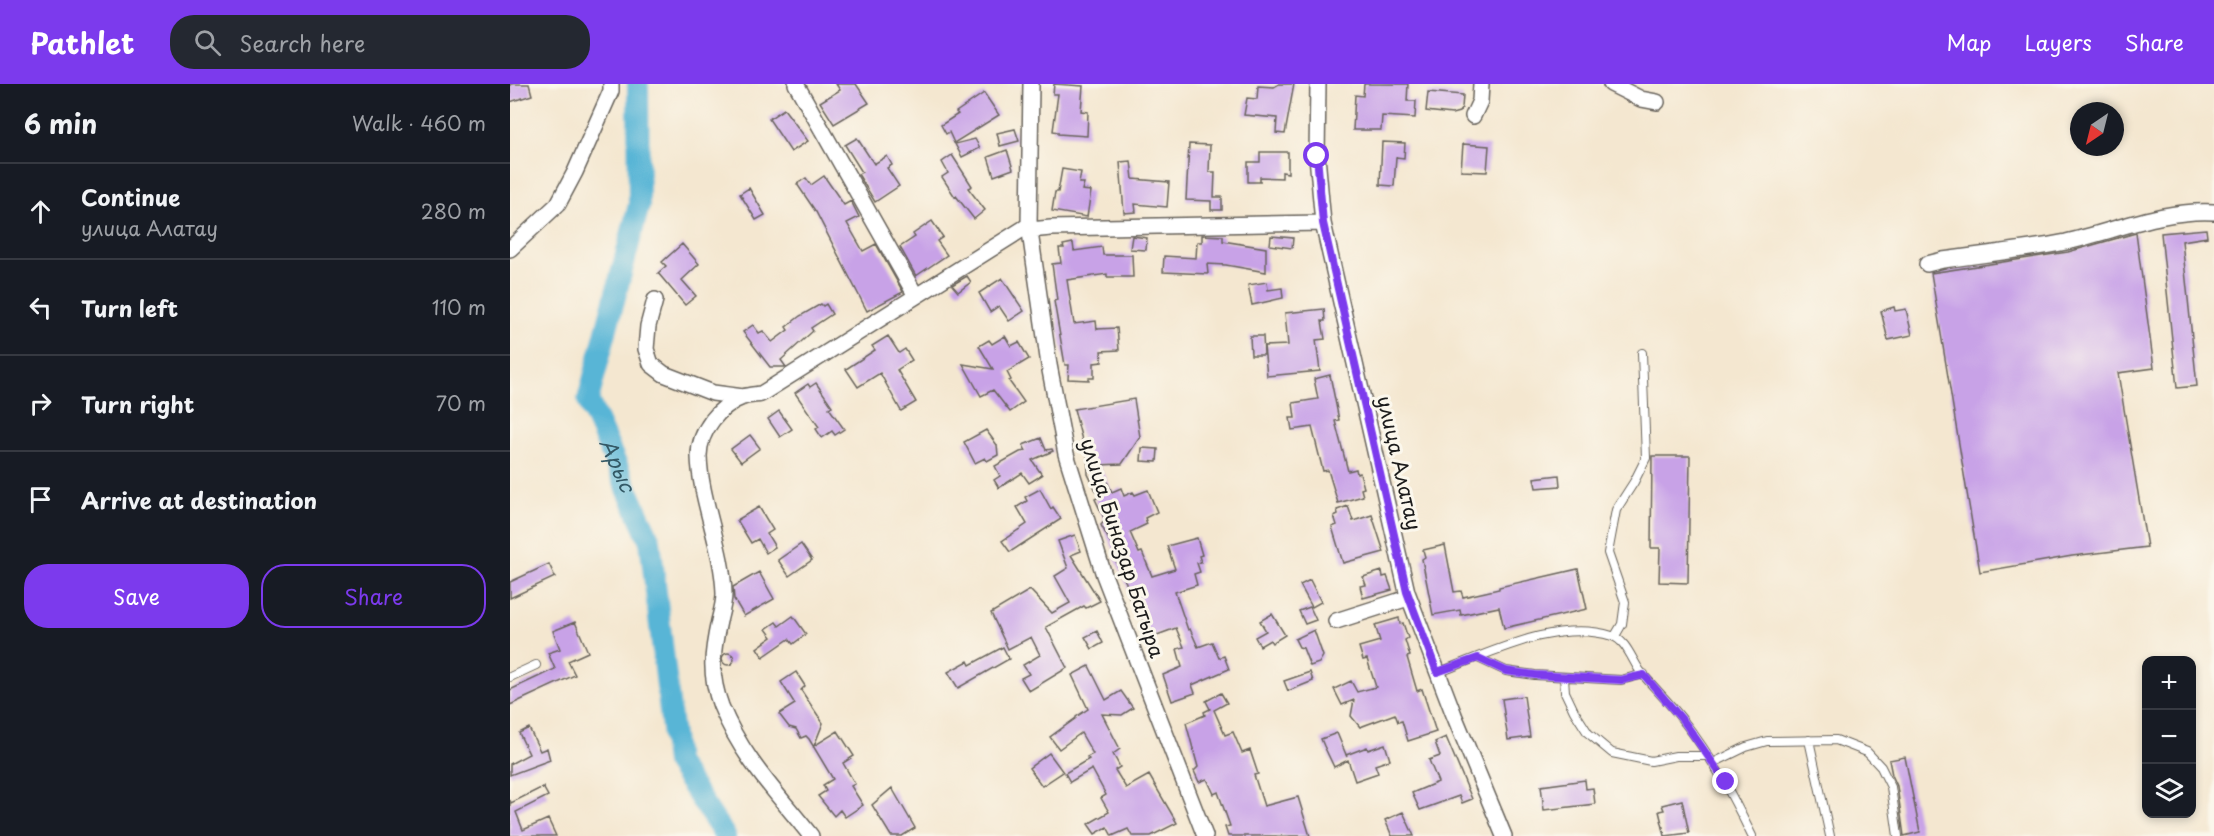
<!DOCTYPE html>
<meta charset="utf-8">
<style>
:root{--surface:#171b24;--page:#242831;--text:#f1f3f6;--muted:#9ea1a6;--line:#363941;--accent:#7c3aed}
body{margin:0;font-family:"Playpen Sans",sans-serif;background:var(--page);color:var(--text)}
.controls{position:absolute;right:18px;bottom:18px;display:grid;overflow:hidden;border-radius:12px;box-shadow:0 3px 9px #0003}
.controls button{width:54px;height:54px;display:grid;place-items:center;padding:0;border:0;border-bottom:2px solid var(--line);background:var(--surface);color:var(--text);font:30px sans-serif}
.compass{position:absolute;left:1560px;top:18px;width:54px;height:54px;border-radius:50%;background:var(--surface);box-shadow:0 3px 9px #0003;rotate:215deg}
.stop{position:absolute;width:18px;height:18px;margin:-14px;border:4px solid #7c3aed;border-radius:50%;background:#fff}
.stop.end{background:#7c3aed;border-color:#fff;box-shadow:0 2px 6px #0008}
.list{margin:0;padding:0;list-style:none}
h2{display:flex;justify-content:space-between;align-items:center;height:78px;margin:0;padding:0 24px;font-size:26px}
h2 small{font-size:20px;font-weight:400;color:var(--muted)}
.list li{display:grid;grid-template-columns:39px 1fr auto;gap:18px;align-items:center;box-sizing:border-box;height:96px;padding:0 24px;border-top:2px solid var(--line)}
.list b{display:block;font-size:22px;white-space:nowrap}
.list p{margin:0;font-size:20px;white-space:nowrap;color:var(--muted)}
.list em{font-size:20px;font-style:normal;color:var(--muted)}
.actions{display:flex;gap:12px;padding:18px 24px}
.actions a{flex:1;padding:14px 0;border:2px solid var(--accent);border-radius:24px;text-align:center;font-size:21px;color:var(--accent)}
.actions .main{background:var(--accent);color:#fff}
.icon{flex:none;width:33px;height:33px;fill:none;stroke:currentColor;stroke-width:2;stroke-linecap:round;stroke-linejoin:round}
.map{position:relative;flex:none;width:1704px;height:752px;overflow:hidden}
header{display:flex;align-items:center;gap:36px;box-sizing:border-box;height:84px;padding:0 30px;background:var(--accent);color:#fff}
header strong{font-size:28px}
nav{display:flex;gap:33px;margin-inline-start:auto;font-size:21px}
.search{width:420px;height:54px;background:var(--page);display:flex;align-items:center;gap:15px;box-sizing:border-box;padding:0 21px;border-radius:24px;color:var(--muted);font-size:22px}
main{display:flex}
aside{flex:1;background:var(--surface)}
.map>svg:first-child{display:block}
</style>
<header>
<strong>Pathlet</strong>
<div class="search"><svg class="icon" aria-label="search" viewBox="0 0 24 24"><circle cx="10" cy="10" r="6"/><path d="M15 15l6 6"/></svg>Search here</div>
<nav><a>Map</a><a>Layers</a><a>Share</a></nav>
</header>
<main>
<aside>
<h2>6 min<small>Walk · 460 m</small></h2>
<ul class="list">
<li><svg class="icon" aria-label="ahead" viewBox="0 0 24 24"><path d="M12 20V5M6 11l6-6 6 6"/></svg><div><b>Continue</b><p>улица Алатау</p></div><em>280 m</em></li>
<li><svg class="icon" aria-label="left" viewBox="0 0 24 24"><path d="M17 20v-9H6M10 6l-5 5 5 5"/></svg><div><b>Turn left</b></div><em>110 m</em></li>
<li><svg class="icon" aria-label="right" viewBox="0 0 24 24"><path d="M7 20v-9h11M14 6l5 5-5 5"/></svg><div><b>Turn right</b></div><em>70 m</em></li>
<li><svg class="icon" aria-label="arrive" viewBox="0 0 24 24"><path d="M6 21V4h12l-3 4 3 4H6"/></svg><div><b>Arrive at destination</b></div></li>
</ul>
<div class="actions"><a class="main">Save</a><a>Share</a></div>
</aside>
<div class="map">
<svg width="1704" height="752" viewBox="0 0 1704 752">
<rect width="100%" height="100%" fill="#fbf7ec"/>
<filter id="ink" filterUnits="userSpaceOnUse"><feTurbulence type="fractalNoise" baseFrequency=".0167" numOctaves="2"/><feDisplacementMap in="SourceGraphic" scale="12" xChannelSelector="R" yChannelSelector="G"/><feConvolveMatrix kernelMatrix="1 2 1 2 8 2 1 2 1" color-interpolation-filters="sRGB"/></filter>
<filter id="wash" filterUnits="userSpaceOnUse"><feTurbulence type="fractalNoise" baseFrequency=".008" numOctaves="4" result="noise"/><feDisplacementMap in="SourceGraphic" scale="24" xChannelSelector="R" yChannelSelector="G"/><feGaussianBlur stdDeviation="1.35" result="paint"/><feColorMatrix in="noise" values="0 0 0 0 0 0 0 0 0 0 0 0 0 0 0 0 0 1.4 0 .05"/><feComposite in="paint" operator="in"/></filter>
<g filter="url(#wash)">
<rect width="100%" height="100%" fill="#f4e7d0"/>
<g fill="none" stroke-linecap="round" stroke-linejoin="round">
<!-- river -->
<path stroke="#58b5d6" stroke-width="22" id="s1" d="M128 0 129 121 78 316 140 457 166 678 215 752"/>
</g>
<g id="blocks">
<!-- building -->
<path fill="#c8a2e7" d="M0 0H19L22 11 0 18Z
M326 0H346L359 19 324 40 310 18 330 6Z
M544 0 573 2 571 27 578 28 577 52 548 50V48L543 47 548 10H543Z
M769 0H784L775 50 766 49 767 34 734 31 737 14 747 15 748 2 764 3Z
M854 0H898L897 17H906L905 34 872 32 871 46H843L845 11 853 12Z
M918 8 953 11 952 24 949 28 942 30 916 27Z
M474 9 489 31 444 59 439 48 436 50 431 41 448 30 446 28Z
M274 25 298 57 281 68 259 35Z
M505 45 509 57 490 62 487 49Z
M347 54 364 80 377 72 382 81 377 84 389 102 365 118 348 90 352 88 335 61Z
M465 55 470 64 452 73 445 60Z
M872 58 895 59 894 74 886 73 884 102 870 101Z
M679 60 700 61 699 88H705L704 113H712V126H701V117L676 116Z
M953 60 979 62 977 88 951 87Z
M497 66 503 85 484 92 478 73Z
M750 68H778V89L772 88V94L750 93V98H738V78H750Z
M442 71 462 102 458 104 475 126 464 135 446 112 445 113 432 93 438 89 432 78Z
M621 77 623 95 659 98 657 123 625 120 626 128 614 129 610 78Z
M552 85 571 88 569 99H574L572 106 581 107 577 133 542 127 545 108H548Z
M314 92 334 121 341 117 349 133 337 139 353 167 366 160 393 208 357 227 306 128 287 100 296 94 301 101Z
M239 104 255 131 246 136 230 110Z
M422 137 433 153 427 157 437 171 406 192 390 163 405 153 403 150Z
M1696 145 1697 153 1672 157 1687 302 1667 304 1651 149Z
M1626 149 1644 284 1608 289 1637 463 1562 472 1470 488 1421 189 1558 168Z
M692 151 713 152V157L756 164V188L716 181 697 180 698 190 653 188 654 172 686 174 687 158H692Z
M622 152 637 154 636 166 620 165Z
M761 152 783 154 782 164 760 161Z
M563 159 564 167 592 163 593 171H622L623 193H597V190L557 196 564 240 586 237 587 245 607 244 609 266 591 267 592 278 584 279V294H579V296L558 295 559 281H555L544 217 547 216 542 180 551 179 549 164H554L553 161Z
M172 160 189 180 172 196 186 212 175 221 148 189 156 182 152 178Z
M457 192 461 198 448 208 442 201Z
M492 194 514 227 499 237 489 222 480 228 469 209Z
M757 198 758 206 772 204 773 214 742 221 738 201Z
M311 220 313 222 316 220 322 230 301 244 303 247 271 276 276 283H260L233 248 243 241 249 249 253 247 262 258 278 246 276 243 290 232Z
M1384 223 1385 227 1396 225 1402 251 1378 256 1371 227Z
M814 225 815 237H812L815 255 806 256 810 287 757 292 754 262 778 261 775 229Z
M378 252 389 269 395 265 402 276 387 286 406 318 391 327 370 289 348 303 336 285 365 266 362 262Z
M495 252 501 262 509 258 519 275 497 288 501 296 499 297 514 318 500 328 483 306 471 312 453 280 483 285 469 262 479 256 482 260Z
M740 252H753L754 271H741Z
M820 291 829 336 825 337 838 387 846 385 847 390 850 389 854 404 851 405 853 412 828 419 818 386 813 387 802 343 782 346 780 334H785L783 319 808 315 804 295Z
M306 299 322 322 319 324 334 345 325 351 322 347 312 354 306 345 309 343 285 309 298 300 300 303Z
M624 315 630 353 612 380 589 381 602 408 611 404 614 412 623 408 625 411 638 406 647 428 635 434 637 440 620 448 629 469 632 468 642 492 665 485 657 462 687 454 692 471 689 472 691 478 687 479 690 488 684 490 687 501 665 508 678 546 680 545 688 563 702 558 709 574 714 572 719 585 682 601 685 609 662 617 653 591 672 583 667 565 674 563 666 544 639 554 624 512 619 514 617 501 604 472 607 471 591 441 595 436 585 415 589 413 578 390 577 359 573 360 564 325Z
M269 327 282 345 270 353 258 335Z
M476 346 487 361 488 371 477 377 475 374 465 379 454 358Z
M240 351 250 364 231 378 221 365Z
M531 354 536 366 542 365 543 367 522 376 532 391 519 399 512 389 489 404 484 396 490 392 485 382 510 368 516 367 513 361Z
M632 364 648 365 647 378 631 377Z
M1142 372H1180L1178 499 1149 498 1150 464H1141Z
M1049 391 1050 402 1026 404 1024 394Z
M530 405 541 425 543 423 551 435 500 468 492 457 517 440 507 423 517 417 515 413Z
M838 422 843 437 862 431 874 468 833 479 822 443 827 441 824 432 828 430 827 426Z
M249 423 263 446 257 450 265 463 256 469 248 455 241 459 227 436Z
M565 451 571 467 561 471 590 517 576 524 574 522 536 543 557 584 519 607 511 594 519 590 513 581 530 571 521 553 498 565 481 529 520 506 542 529 560 519 545 492 558 484 548 457Z
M291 460 302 476 279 492 268 476Z
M935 461 944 508 951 507 953 513 989 505V503L1068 485 1077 525 994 544 989 523 951 531 950 526 923 531 912 475 915 473 913 466Z
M39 480 45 493 0 514V498Z
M872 487 873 493 877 492 882 506 853 514 850 502 856 501 853 493Z
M249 488 264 515 234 532 224 515 223 503Z
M800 496 811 518 802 523 790 501Z
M800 523 806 536 795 540 789 527Z
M762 530 775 551 762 559 760 556 750 562 745 553 756 547 750 537Z
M283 532 296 550 283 560 279 555 253 573 247 564 262 553 256 545 266 538 269 542Z
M889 534 890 540 893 539 898 554 895 556 900 572 897 573 907 607 912 605 926 648 898 657 892 637 888 638 885 630 850 643 841 632 844 616 832 621 824 605 841 597 847 608 866 603 857 575 853 576 849 563 870 557 865 541Z
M65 538 78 568 58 577 65 591 0 621V606L45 585 38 569 50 565 43 547Z
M804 546 813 572 809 579 800 582 793 564 789 563 785 555Z
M587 547 593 559 582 565 575 553Z
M493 563 499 575 448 604 438 588 458 577 460 581Z
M212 575a6 6 0 1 1 12 0a6 6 0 1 1-12 0Z
M579 582 596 616 611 607 623 624 612 631 592 630 610 665 603 670 610 683 605 686 616 704 639 691 667 739 641 752H622L618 745 602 752 597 743 585 750 578 740 599 728 591 714 596 711 582 685 560 698 555 689 579 675 577 673 583 670 571 649 549 665 540 653 566 634V633L578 625 562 591Z
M286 588 295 602 291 606 313 639 304 662 328 647 344 672 333 679 345 700 341 702 353 721 335 733 330 726 324 732 308 712 316 707 313 701 323 695 299 655 296 652 291 654 286 645 279 643 269 630 285 620 271 598Z
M800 588 803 597 778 607 774 597Z
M711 609 717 619 704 626 715 651 723 648 732 669 740 666 748 690 744 691 754 722 788 713 800 752H718L715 743 720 742 708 708 704 710 697 695 689 698 684 687 688 683 676 639 695 631 694 628 700 625 696 617Z
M1014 612 1020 653 998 656 992 615Z
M19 644 30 667 37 664 40 676 0 691V680L19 670 9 649Z
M827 649 837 673 836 671 857 663 858 666 875 660 880 676 865 681 868 689 845 697 838 676 824 683 814 662 811 655Z
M936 653 962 715 952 719 949 712 910 726 902 709 928 698 919 676 930 672 925 658Z
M539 669 553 688 532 702 519 684Z
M1395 673 1410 748 1394 752 1387 702 1382 691 1379 676Z
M1075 696 1076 705 1083 704 1085 720 1034 726 1031 702Z
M33 703 38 712 6 728 13 746 38 735 46 752H0V716L1 719Z
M382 704 405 744 392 752H381L362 721Z
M1172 716 1179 749 1155 752 1149 727 1154 726 1152 721Z
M893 728 904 752H882L875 736Z"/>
</g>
</g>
<g filter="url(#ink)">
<use href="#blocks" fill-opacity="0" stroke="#68635b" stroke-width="1.5"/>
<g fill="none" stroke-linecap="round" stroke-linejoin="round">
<!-- service casing -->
<g stroke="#68635b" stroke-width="10">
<path id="service" d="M1105 552 1112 540 1115 518 1098 469 1106 426 1124 398 1136 374 1132 269
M968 574 996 587 1025 591 1111 596 1134 590
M927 589C978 570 1047 534 1102 552 1116 556 1122 576 1130 587 1144 604 1161 620 1175 639 1203 675 1222 711 1242 752
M0 593 26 581
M1054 593 1055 608 1064 627 1078 649 1102 669 1141 677 1166 672H1198
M1299 656 1320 752
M1203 679 1236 663 1257 657 1326 656 1357 668 1371 683 1381 703 1388 752"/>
</g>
<!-- minor casing -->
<g stroke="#68635b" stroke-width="18">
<path id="minor" d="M286 0 406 212
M521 0 519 141 539 281 556 370 594 491 695 752
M808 0 807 72 813 139 897 508 944 631 994 752
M1101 0 1131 15 1147 18
M963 32 970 17 971 0
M520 146 541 144 813 139
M0 165 48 120 65 88 101 7V0
M1417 180 1433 176C1474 170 1516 166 1556 158 1605 147 1653 125 1704 128
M145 216 138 242 136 265 141 280 154 290 203 309 233 313
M826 537 898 514
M301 752C267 709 232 674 211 622 199 590 202 569 209 537 211 529 214 519 214 510 213 464 190 416 189 372 189 347 210 321 233 313 239 311 245 311 251 310L519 141"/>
</g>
<!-- service -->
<use href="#service" stroke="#fff" stroke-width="8"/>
<!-- minor -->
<use href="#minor" stroke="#fff" stroke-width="15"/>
</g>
</g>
<g fill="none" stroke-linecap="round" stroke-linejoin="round" filter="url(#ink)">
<!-- route -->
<path stroke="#7c3aed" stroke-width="8" d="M807 72 813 139 897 508 927 588 968 574 996 587 1025 591 1111 596 1134 591 1175 639 1216 698"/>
</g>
<g text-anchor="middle" stroke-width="6" stroke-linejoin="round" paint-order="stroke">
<!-- street labels -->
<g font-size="20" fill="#1c1c1c" stroke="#fbf7ec">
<text transform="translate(889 379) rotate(77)" y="7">улица Алатау</text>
<text transform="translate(612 464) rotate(72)" y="7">улица Биназар Батыра</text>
</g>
<!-- water labels -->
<g font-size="21" font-style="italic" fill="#345966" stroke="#fbf7ec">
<text dy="7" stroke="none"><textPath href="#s1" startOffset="394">Арыс</textPath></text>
</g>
</g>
</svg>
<div class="controls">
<button>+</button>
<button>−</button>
<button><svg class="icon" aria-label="layers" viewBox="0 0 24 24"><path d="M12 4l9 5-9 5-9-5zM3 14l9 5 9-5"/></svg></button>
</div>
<svg class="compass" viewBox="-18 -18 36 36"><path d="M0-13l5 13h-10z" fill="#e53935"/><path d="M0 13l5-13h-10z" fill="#9ea1a6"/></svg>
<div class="stop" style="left:807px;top:72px"></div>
<div class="stop end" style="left:1216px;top:698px"></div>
</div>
</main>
